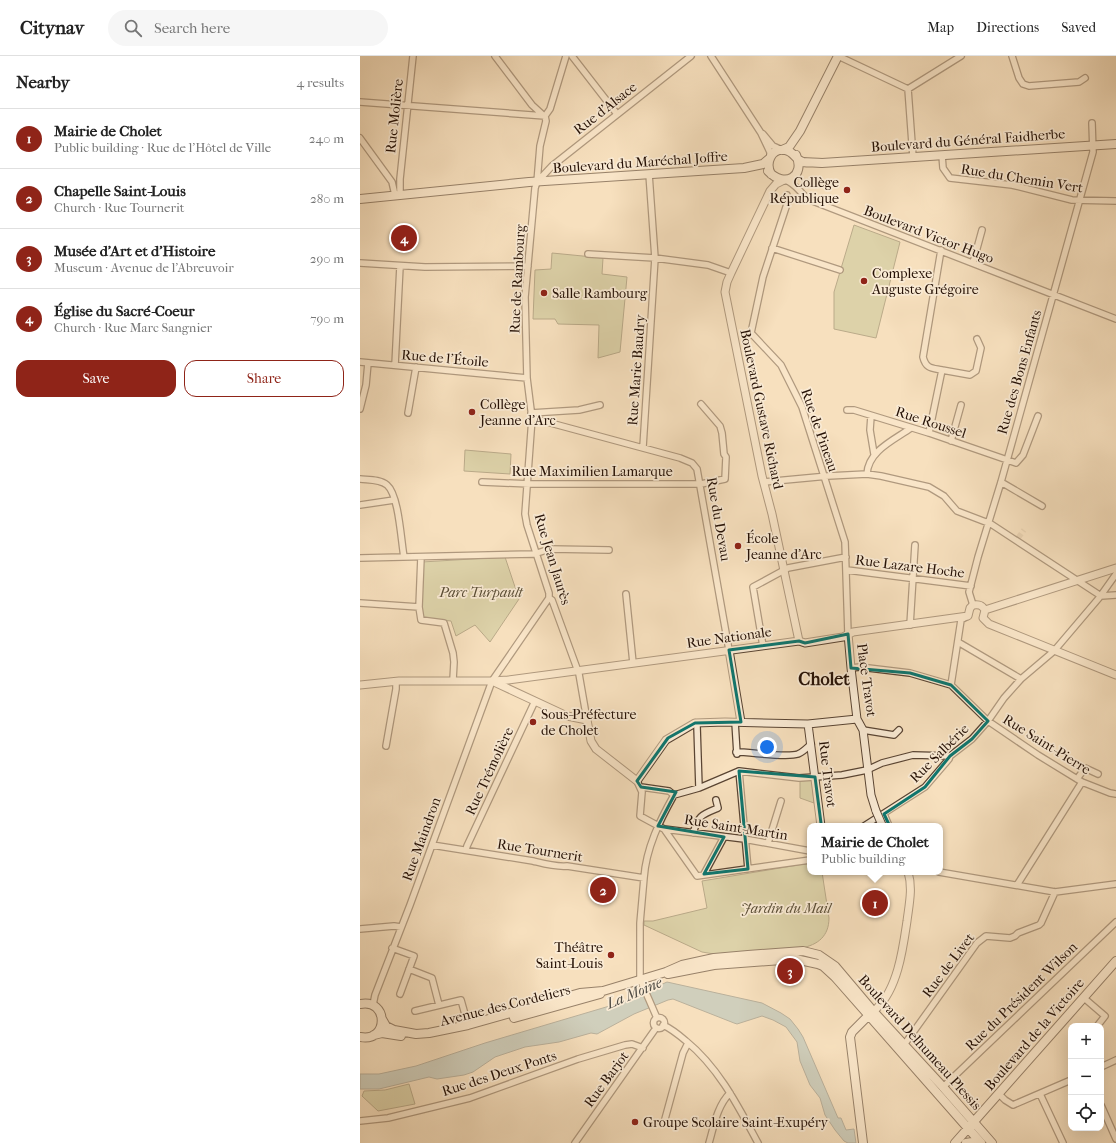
<!DOCTYPE html>
<meta charset="utf-8">
<style>
:root{--surface:#fff;--page:#f6f6f6;--text:#222;--muted:#767676;--line:#e0e0e0;--accent:#8f2418}
body{margin:0;font-family:"IM FELL French Canon",serif;background:var(--page);color:var(--text)}
.controls{position:absolute;right:12px;bottom:12px;display:grid;overflow:hidden;border-radius:8px;box-shadow:0 4px 16px #0002}
.controls button{width:36px;height:36px;display:grid;place-items:center;padding:0;border:0;border-bottom:1px solid var(--line);background:var(--surface);color:var(--text);font:20px sans-serif}
.you{position:absolute;left:407px;top:691px;width:14px;height:14px;margin:-10px;border:3px solid #fff;border-radius:50%;background:#1a73e8;box-shadow:0 0 0 6px #1a73e833}
.badge{display:grid;place-items:center;width:26px;height:26px;border-radius:50%;background:var(--accent);color:#fff;font-size:13px;font-weight:700}
.pin{position:absolute;translate:-50% -50%;border:2px solid #fff;box-shadow:0 1px 4px #0006}
.popup{position:absolute;left:447px;top:767px;width:136px;height:52px;box-sizing:border-box;display:grid;place-content:center;border-radius:8px;background:var(--surface);filter:drop-shadow(0 1px 3px #0005);font-size:13px;white-space:nowrap;color:var(--muted)}
.popup b{font-size:15px;color:var(--text)}
.popup::after{content:'';position:absolute;left:50%;top:100%;margin-left:-8px;border:8px solid transparent;border-top-color:var(--surface)}
.list{margin:0;padding:0;list-style:none}
h2{display:flex;justify-content:space-between;align-items:center;height:52px;margin:0;padding:0 16px;font-size:17px}
h2 small{font-size:13px;font-weight:400;color:var(--muted)}
.list li{display:grid;grid-template-columns:26px 1fr auto;gap:12px;align-items:center;box-sizing:border-box;height:60px;padding:0 16px;border-top:1px solid var(--line)}
.list b{display:block;font-size:15px;white-space:nowrap}
.list p{margin:0;font-size:13px;white-space:nowrap;color:var(--muted)}
.list em{font-size:13px;font-style:normal;color:var(--muted)}
.actions{display:flex;gap:8px;padding:12px 16px}
.actions a{flex:1;padding:9px 0;border:1px solid var(--accent);border-radius:12px;text-align:center;font-size:14px;color:var(--accent)}
.actions .main{background:var(--accent);color:#fff}
.icon{flex:none;width:22px;height:22px;fill:none;stroke:currentColor;stroke-width:2;stroke-linecap:round;stroke-linejoin:round}
.map{position:relative;flex:none;width:756px;height:1087px;overflow:hidden}
header{display:flex;align-items:center;gap:24px;box-sizing:border-box;height:56px;padding:0 20px;background:var(--surface);border-bottom:1px solid var(--line)}
header strong{font-size:19px}
nav{display:flex;gap:22px;margin-inline-start:auto;font-size:14px}
.search{width:280px;height:36px;background:var(--page);display:flex;align-items:center;gap:10px;box-sizing:border-box;padding:0 14px;border-radius:22px;color:var(--muted);font-size:15px}
main{display:flex}
aside{flex:1;background:var(--surface)}
.map>svg:first-child{display:block}
</style>
<header>
<strong>Citynav</strong>
<div class="search"><svg class="icon" aria-label="search" viewBox="0 0 24 24"><circle cx="10" cy="10" r="6"/><path d="M15 15l6 6"/></svg>Search here</div>
<nav><a>Map</a><a>Directions</a><a>Saved</a></nav>
</header>
<main>
<aside>
<h2>Nearby<small>4 results</small></h2>
<ul class="list">
<li><span class="badge">1</span><div><b>Mairie de Cholet</b><p>Public building · Rue de l’Hôtel de Ville</p></div><em>240 m</em></li>
<li><span class="badge">2</span><div><b>Chapelle Saint-Louis</b><p>Church · Rue Tournerit</p></div><em>280 m</em></li>
<li><span class="badge">3</span><div><b>Musée d’Art et d’Histoire</b><p>Museum · Avenue de l’Abreuvoir</p></div><em>290 m</em></li>
<li><span class="badge">4</span><div><b>Église du Sacré-Coeur</b><p>Church · Rue Marc Sangnier</p></div><em>790 m</em></li>
</ul>
<div class="actions"><a class="main">Save</a><a>Share</a></div>
</aside>
<div class="map">
<svg width="756" height="1087" viewBox="0 0 756 1087">
<rect width="100%" height="100%" fill="#f7e0be"/>
<filter id="stains"><feTurbulence type="fractalNoise" baseFrequency=".005" numOctaves="4"/><feColorMatrix values="0 0 0 0 .2 0 0 0 0 .09 0 0 0 0 .02 0 0 0 .5 -.17"/></filter>
<radialGradient id="worn" r=".72"><stop offset=".6" stop-color="#630" stop-opacity="0"/><stop offset="1" stop-color="#630" stop-opacity=".3"/></radialGradient>
<!-- green -->
<path fill="#bdc291" stroke="#70694b" d="M494 169 540 186 516 282 474 273V236Z
M192 197 243 202 242 218 267 221 260 296 238 302 239 269 198 268 195 263H173L175 214 191 213Z
M105 394 151 398 150 418 104 415Z
M145 501 159 543 130 586 115 569 96 580 91 565 63 562 60 551 62 506Z
M452 724 454 747 440 742V725Z
M450 807V816H462L469 862C469 880 458 889 441 892L354 898 342 896 284 869V865H293L347 852 342 825Z
M49 1028 55 1048 18 1055 2 1040 4 1035 25 1034Z"/>
<!-- water -->
<path fill="#a1bbbb" stroke="#6f7772" d="M307 926 402 947 421 957 430 963 438 973 443 981 478 1062H481L486 1074 494 1073 496 1087H488L484 1085 475 1074 465 1059 460 1042 450 1029 440 1005 437 986 426 971 413 964 402 960 377 968 374 967 313 943 308 944 274 958 237 978 231 977 199 986 165 991 135 1001 113 1016 104 1019 77 1023 69 1021 19 1033H0V1018H19L56 1010 125 987 263 946Z"/>
<g fill="none" stroke-linecap="round" stroke-linejoin="round">
<!-- minor-tunnel -->
<path stroke="#d7c1a2" stroke-width="5.5" stroke-dasharray="5.5 3" stroke-linecap="butt" d="M658 482 664 474"/>
<!-- minor casing -->
<g stroke="#594433" stroke-width="8">
<path id="minor" d="M135 0 172 49 184 60
M212 0 257 58
M351 0 401 77 410 96V101
M478 0 548 33 553 101
M652 0 659 22 663 28 669 30 719 26 725 22
M548 33 601 0
M0 46 185 60
M185 60 186 65 180 90 177 126 175 132 165 241 167 322 172 362 165 458 167 469 189 537V542L192 544 219 618 227 664
M185 60 190 53 206 0
M403 78 413 90 422 94
M0 82 32 126 35 139
M582 99 583 112 590 122 652 129 712 144 756 145
M425 124C437 128 440 138 450 144L756 263
M177 126 192 110 331 0
M40 139V123L53 0
M427 139 428 145 403 221 391 277 421 309 442 351 485 486 488 578
M412 192 480 214
M228 198 295 202 348 209 371 217
M0 207 65 211 168 210
M613 207 622 174
M0 306 167 322
M35 309 40 210
M582 314 610 319 616 315 621 292 617 283
M0 353 6 329 8 307
M487 354H494L569 377 656 407 663 399 678 360
M48 357 56 311
M171 357 219 354 240 349
M511 360 510 374 514 398
M172 362 320 402 332 407 337 413 369 594
M569 377 582 314C572 312 566 313 563 301L581 194
M591 385 601 349
M283 391 295 202 289 118
M507 418C508 395 534 384 551 372
M0 423C8 424 20 423 27 429 39 439 41 485 44 501
M122 426 170 428H341L365 423 366 401 364 398 362 377 360 370 341 348
M404 426 468 420 507 418 521 420 569 431 584 440 597 455 631 468 741 540 756 539
M641 426 682 450
M0 449 34 444
M61 501 59 551 61 564 84 567 93 597 94 606 93 624
M0 502 174 498 190 493 249 494
M487 514 611 530
M266 538 273 607
M0 547 59 551
M613 549 609 536 618 501 641 426 733 96 732 67
M550 569 555 489
M598 586 661 623
M403 590 393 531 428 512 486 501
M491 612 500 611 550 617 591 629 628 665 678 699 722 726 750 737 756 738
M591 629 601 564 606 561
M375 666 377 698
M335 667 337 670 339 732
M503 674 534 679 539 674
M26 690 36 633V625
M376 696C391 696 426 702 438 698 443 696 447 692 451 688
M379 715 388 813
M717 723 725 712 738 718
M277 725 282 736 280 760 304 773 384 783 450 795
M281 731 309 735 314 739
M314 739 339 732 379 715 439 722 455 721 482 719 507 714 522 707 553 699 590 700
M524 758 529 770
M504 770 565 731 589 703 590 700 612 683 628 665 644 642 661 623 694 595 739 542 756 518
M304 773 337 820 450 804
M333 777C339 759 341 759 358 752L356 744
M408 787 421 745
M72 789 173 805C185 808 195 811 207 810L284 822
M106 794 107 790 175 645
M579 816 695 836 756 828
M344 818 364 781
M657 829 722 726
M0 873 34 870 41 871
M32 892 54 900 40 938
M49 913 72 922 79 949
M724 942 745 960 738 969
M13 949 15 939 50 849 132 625 189 542
M55 955 101 944 108 969
M293.5 967a5.5 5.5 0 1 1 11 0a5.5 5.5 0 1 1-11 0Z
M297 962 280 923V867L284 822C286 792 300 764 314 739
M303 969C312 973 319 979 326 985 359 1012 378 1050 398 1087
M544 989 617 887 626 880 650 882 655 880 658 877 679 869 681 867 695 836
M741 1011 756 1004
M583 1031 756 866
M639 1038 645 1044 653 1049 711 1024
M680 1038 703 1087
M741 1049 756 1083
M305 1063 323 997 328 987
M0 1065 28 1062 110 1042 218 1003 265 989 272 988 283 992
M215 1087 296 972
M349 1087C354 1070 357 1050 370 1037"/>
</g>
<!-- tertiary casing -->
<g stroke="#594433" stroke-width="9">
<path id="tertiary" d="M424 124 416 128 410 135 371 217 367 226 365 236 402 420 412 458 439 585
M625 554 756 512
M488 578 491 612 497 663 503 674 511 739 516 755
M369 594 381 666
M134 626 207 660 227 664 231 685 236 693 277 725 306 684 335 667 365 666 448 668 497 663
M0 629 39 625H132L148 624 439 585 445 587 483 581 493 576 608 560 610 552 613 549C619 548 622 549 625 554L623 562 629 568 756 619
M448 668 461 770
M510 958C513 956 515 954 517 952 538 932 543 892 547 865 549 849 553 832 548 816"/>
</g>
<!-- secondary casing -->
<g stroke="#241005" stroke-width="10">
<path id="secondary" d="M422 94 429 91 440 75 478 0
M408 115C425 133 446 120 436 99
M411 118C405 107 411 92 425 94 434 95 435 104 443 106 449 107 456 106 462 107L756 88
M0 143 169 126 384 112 403 108 410 102
M308 918 354 909 435 903 458 908 463 910 475 921 621 1087
M0 948C29 942 29 987 0 981
M154 962 240 938
M22 963 26 970 34 974 56 978 69 977 108 969 220 937 243 935 306 916 322 909 354 902 388 899 443 895 459 899 475 910 513 955 583 1031 632 1087
M14 979 22 977 41 980
M503 1087 490 981 492 976 508 960
M595 1087 756 905
M606 1087 612 1086 617 1087"/>
</g>
<!-- minor -->
<use href="#minor" stroke="#faebd5" stroke-width="5.5"/>
<!-- tertiary -->
<use href="#tertiary" stroke="#faebd5" stroke-width="7"/>
<!-- secondary -->
<use href="#secondary" stroke="#faebd5" stroke-width="8"/>
<!-- tertiary-bridge casing -->
<g stroke="#594433" stroke-width="9" stroke-linecap="butt">
<path id="tertiary-bridge" d="M516 755 522 769"/>
</g>
<!-- tertiary-bridge -->
<use href="#tertiary-bridge" stroke="#faebd5" stroke-width="7"/>
</g>
<!-- marked area -->
<path d="M0 0H756V1087H0ZM488 578 491 612 550 617 591 629 628 665 612 683 590 700 565 731 524 758 532 775 563 791 559 812 465 798 455 721 379 715 388 813 344 818 364 781 298 770 316 736 281 731 277 725 308 682 335 667 381 666 369 594 439 585 445 587Z" fill="#f7e0be" fill-opacity=".55" fill-rule="evenodd"/>
<path fill="none" stroke="#0f766e" stroke-width="3" stroke-linejoin="round" d="M488 578 491 612 550 617 591 629 628 665 612 683 590 700 565 731 524 758 532 775 563 791 559 812 465 798 455 721 379 715 388 813 344 818 364 781 298 770 316 736 281 731 277 725 308 682 335 667 381 666 369 594 439 585 445 587Z"/>
<!-- markers -->
<g fill="#8f2418" stroke="#faebd5" stroke-width="1.5">
<circle cx="487" cy="134" r="4"/>
<circle cx="504" cy="225" r="4"/>
<circle cx="184" cy="237" r="4"/>
<circle cx="112" cy="356" r="4"/>
<circle cx="378" cy="490" r="4"/>
<circle cx="173" cy="666" r="4"/>
<circle cx="251" cy="899" r="4"/>
<circle cx="275" cy="1066" r="4"/>
</g>
<g text-anchor="middle" stroke-width="3.5" stroke-linejoin="round" paint-order="stroke">
<!-- street labels -->
<g font-size="14" fill="#241005" stroke="#faebd5">
<text transform="translate(245 52) rotate(-38)" y="5">Rue d’Alsace</text>
<text transform="translate(34 60) rotate(-84)" y="5">Rue Molière</text>
<text transform="translate(608 84) rotate(-4)" y="5">Boulevard du Général Faidherbe</text>
<text transform="translate(280 106) rotate(-4)" y="5">Boulevard du Maréchal Joffre</text>
<text transform="translate(662 122) rotate(9)" y="5">Rue du Chemin Vert</text>
<text transform="translate(569 178) rotate(21)" y="5">Boulevard Victor Hugo</text>
<text transform="translate(157 223) rotate(-87)" y="5">Rue de Rambourg</text>
<text transform="translate(85 302) rotate(5)" y="5">Rue de l’Étoile</text>
<text transform="translate(276 314) rotate(-86)" y="5">Rue Marie Baudry</text>
<text transform="translate(659 316) rotate(-74)" y="5">Rue des Bons Enfants</text>
<text transform="translate(402 353) rotate(78)" y="5">Boulevard Gustave Richard</text>
<text transform="translate(571 366) rotate(18)" y="5">Rue Roussel</text>
<text transform="translate(460 374) rotate(71)" y="5">Rue de Pineau</text>
<text x="232" y="420">Rue Maximilien Lamarque</text>
<text transform="translate(359 463) rotate(80)" y="5">Rue du Devau</text>
<text transform="translate(193 503) rotate(73)" y="5">Rue Jean Jaurès</text>
<text transform="translate(550 510) rotate(7)" y="5">Rue Lazare Hoche</text>
<text transform="translate(369 581) rotate(-8)" y="5">Rue Nationale</text>
<text transform="translate(507 624) rotate(82)" y="5">Place Travot</text>
<text transform="translate(687 688) rotate(32)" y="5">Rue Saint-Pierre</text>
<text transform="translate(579 697) rotate(-45)" y="5">Rue Salbérie</text>
<text transform="translate(129 715) rotate(-65)" y="5">Rue Trémolière</text>
<text transform="translate(468 718) rotate(83)" y="5">Rue Travot</text>
<text transform="translate(376 771) rotate(9)" y="5">Rue Saint-Martin</text>
<text transform="translate(61 783) rotate(-70)" y="5">Rue Maindron</text>
<text transform="translate(180 794) rotate(9)" y="5">Rue Tournerit</text>
<text transform="translate(588 909) rotate(-53)" y="5">Rue de Livet</text>
<text transform="translate(661 940) rotate(-44)" y="5">Rue du Président Wilson</text>
<text transform="translate(145 949) rotate(-14)" y="5">Avenue des Cordeliers</text>
<text transform="translate(674 978) rotate(-49)" y="5">Boulevard de la Victoire</text>
<text transform="translate(560 986) rotate(48)" y="5">Boulevard Delhumeau Plessis</text>
<text transform="translate(139 1017) rotate(-18)" y="5">Rue des Deux Ponts</text>
<text transform="translate(246 1023) rotate(-54)" y="5">Rue Barjot</text>
</g>
<!-- poi labels -->
<g font-size="14" fill="#241005" stroke="#faebd5" text-anchor="start">
<text x="479" y="131" text-anchor="end">Collège<tspan x="479" dy="16">République</tspan></text>
<text x="512" y="222">Complexe<tspan x="512" dy="16">Auguste Grégoire</tspan></text>
<text x="192" y="242">Salle Rambourg</text>
<text x="120" y="353">Collège<tspan x="120" dy="16">Jeanne d’Arc</tspan></text>
<text x="386" y="487">École<tspan x="386" dy="16">Jeanne d’Arc</tspan></text>
<text x="181" y="663">Sous-Préfecture<tspan x="181" dy="16">de Cholet</tspan></text>
<text x="243" y="896" text-anchor="end">Théâtre<tspan x="243" dy="16">Saint-Louis</tspan></text>
<text x="283" y="1071">Groupe Scolaire Saint-Exupéry</text>
</g>
<!-- park labels -->
<g font-size="14" font-style="italic" fill="#5a4e36" stroke="#faebd5">
<text x="121" y="541">Parc Turpault</text>
<text x="426" y="857">Jardin du Mail</text>
</g>
<!-- water labels -->
<g font-size="15" font-style="italic" fill="#504c45" stroke="#faebd5">
<text transform="translate(274 937) rotate(-23)" y="5">La Moine</text>
</g>
<!-- district labels -->
<g font-size="18" font-weight="bold" fill="#241005" stroke="#faebd5">
<text x="464" y="629">Cholet</text>
</g>
</g>
<rect width="100%" height="100%" filter="url(#stains)"/>
<rect width="100%" height="100%" fill="url(#worn)"/>
</svg>
<div class="controls">
<button>+</button>
<button>−</button>
<button><svg class="icon" aria-label="locate" viewBox="0 0 24 24"><circle cx="12" cy="12" r="6"/><path d="M12 2v4M12 18v4M2 12h4M18 12h4"/></svg></button>
</div>
<div class="you"></div>
<div class="pin badge" style="left:515px;top:847px">1</div>
<div class="popup"><b>Mairie de Cholet</b>Public building</div>
<div class="pin badge" style="left:243px;top:834px">2</div>
<div class="pin badge" style="left:430px;top:915px">3</div>
<div class="pin badge" style="left:44px;top:182px">4</div>
</div>
</main>
